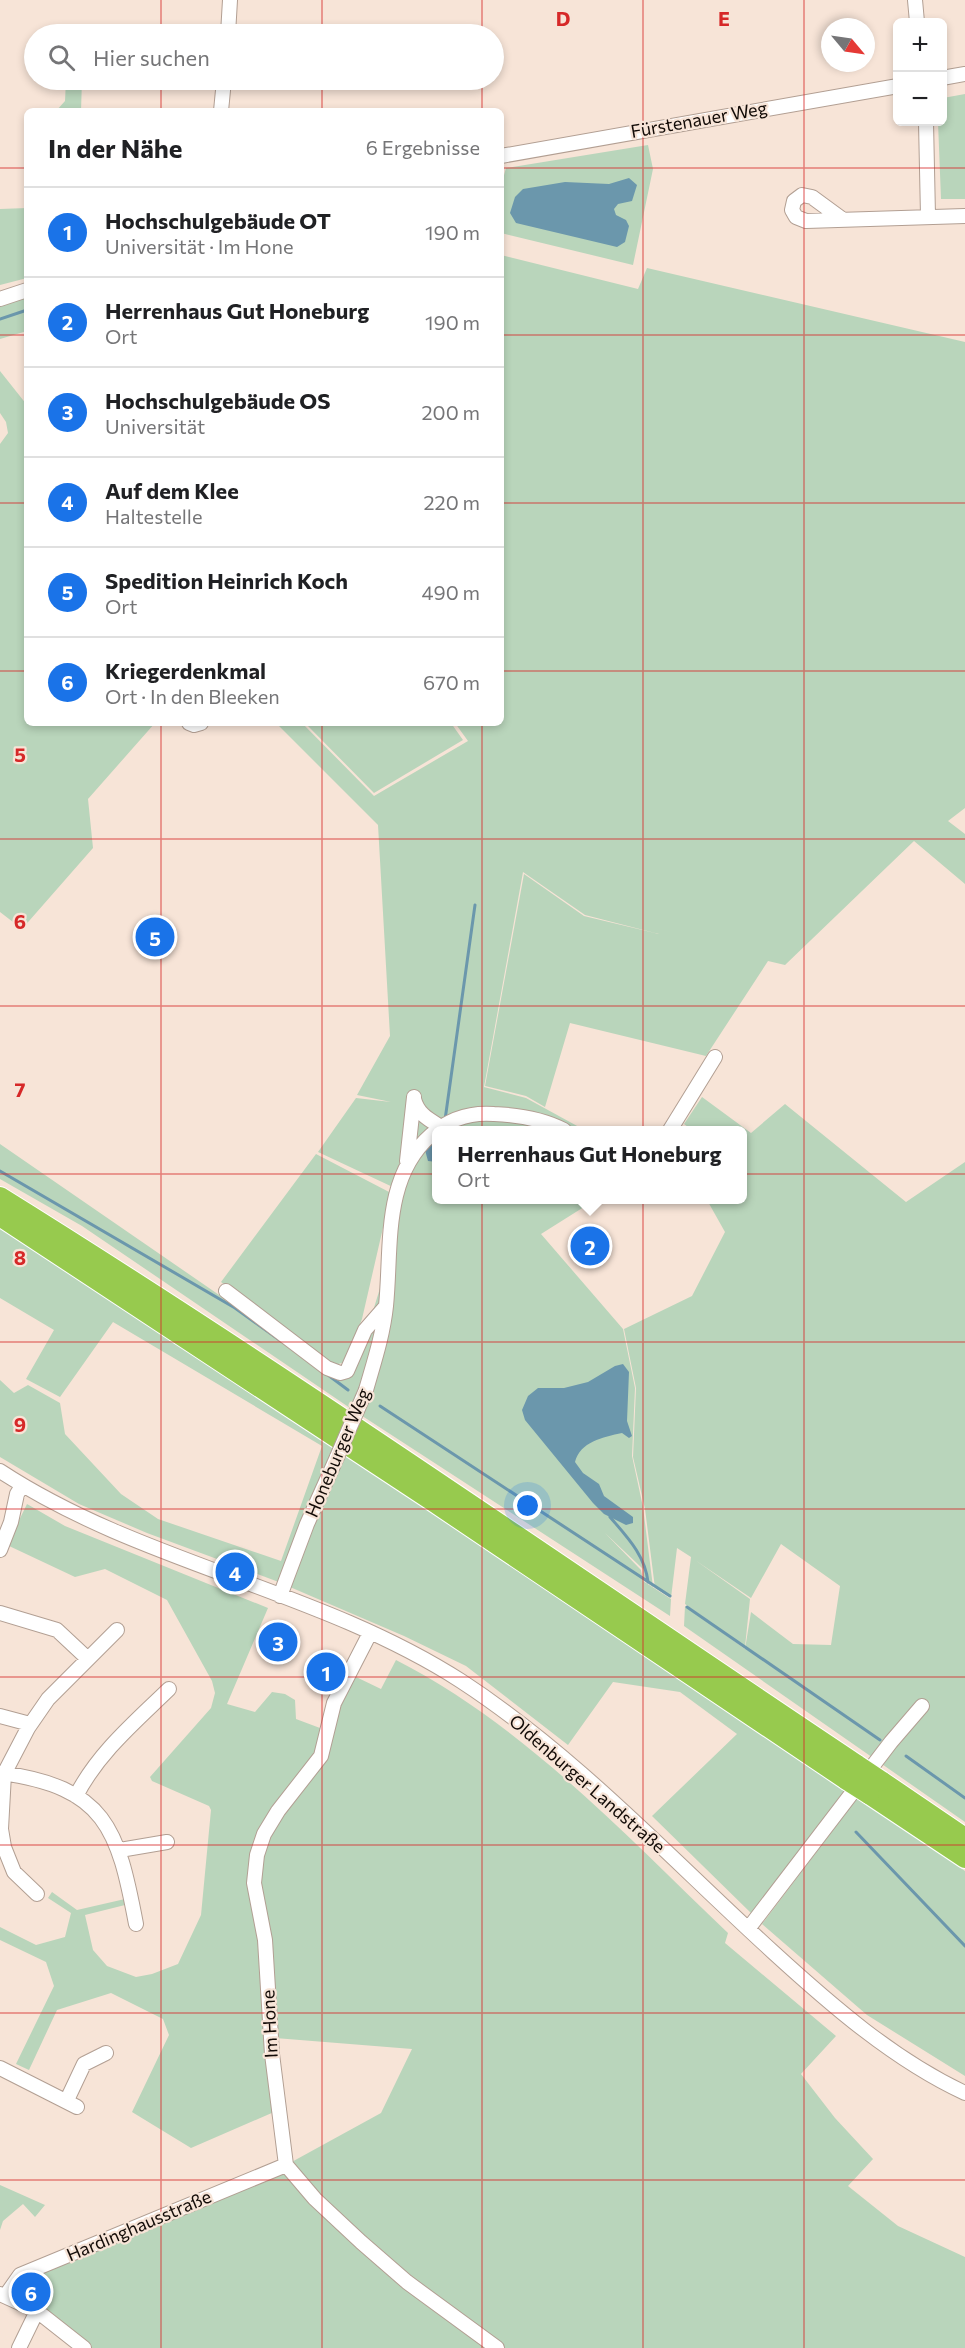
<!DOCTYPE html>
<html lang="de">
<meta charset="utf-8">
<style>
:root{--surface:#fff;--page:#f2f2f2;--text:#202124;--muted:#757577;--line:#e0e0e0;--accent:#1a73e8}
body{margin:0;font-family:Commissioner,sans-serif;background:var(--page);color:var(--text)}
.controls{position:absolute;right:18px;top:18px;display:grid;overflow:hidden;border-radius:9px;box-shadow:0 3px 9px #0003}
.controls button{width:54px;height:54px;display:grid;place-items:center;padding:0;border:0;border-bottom:2px solid var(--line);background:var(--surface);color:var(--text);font:30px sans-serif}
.compass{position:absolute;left:821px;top:18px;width:54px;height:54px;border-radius:50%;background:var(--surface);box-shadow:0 3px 9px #0003;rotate:119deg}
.you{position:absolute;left:528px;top:1506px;width:21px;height:21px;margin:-15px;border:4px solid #fff;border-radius:50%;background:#1a73e8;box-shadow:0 0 0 9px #1a73e833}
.badge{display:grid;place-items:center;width:39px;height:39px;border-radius:50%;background:var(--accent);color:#fff;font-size:20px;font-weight:700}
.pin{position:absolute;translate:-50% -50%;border:3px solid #fff;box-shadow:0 2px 6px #0006}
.popup{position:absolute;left:432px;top:1126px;width:315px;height:78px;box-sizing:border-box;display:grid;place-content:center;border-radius:9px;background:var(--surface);filter:drop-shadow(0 2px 4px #0005);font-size:20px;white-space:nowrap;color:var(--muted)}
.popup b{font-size:22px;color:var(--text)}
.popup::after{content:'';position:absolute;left:50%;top:100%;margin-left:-12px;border:12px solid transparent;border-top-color:var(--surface)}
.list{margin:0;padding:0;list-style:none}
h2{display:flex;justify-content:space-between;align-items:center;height:78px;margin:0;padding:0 24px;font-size:26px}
h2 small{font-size:20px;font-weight:400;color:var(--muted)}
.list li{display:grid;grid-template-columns:39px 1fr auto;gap:18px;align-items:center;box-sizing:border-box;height:90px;padding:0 24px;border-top:2px solid var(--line)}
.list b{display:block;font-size:22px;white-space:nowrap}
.list p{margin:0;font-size:20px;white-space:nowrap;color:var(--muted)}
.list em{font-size:20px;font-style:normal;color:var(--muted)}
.icon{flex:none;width:33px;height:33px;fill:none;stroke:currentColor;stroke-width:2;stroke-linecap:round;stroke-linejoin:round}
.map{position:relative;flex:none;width:965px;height:2348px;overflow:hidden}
.search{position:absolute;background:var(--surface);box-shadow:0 3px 9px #0003;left:24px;top:24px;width:480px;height:66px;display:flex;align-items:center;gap:15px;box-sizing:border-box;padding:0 21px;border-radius:33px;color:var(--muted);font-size:22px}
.panel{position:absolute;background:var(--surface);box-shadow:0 3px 9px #0003;left:24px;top:108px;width:480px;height:618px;border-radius:9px}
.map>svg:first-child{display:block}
</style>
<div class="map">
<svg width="965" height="2348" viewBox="0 0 965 2348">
<rect width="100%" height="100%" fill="#f7e4d7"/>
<!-- green -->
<path fill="#b9d5bb" d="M66 80H82L81 111H56L65 101Z
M965 94V199H941L938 122H942L943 98Z
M648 145 653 169 633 265 501 233V186L506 168Z
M27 208V278L0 285V209Z
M501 255 638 289 647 268 965 342V808L948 821 965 834V884L914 841 785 965 768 961 706 1056 570 1023 545 1107 526 1096 485 1086 524 874 584 916 659 934 585 915 523 872 484 1087 526 1098 579 1127 594 1130H437V1200H595L541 1234 623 1329 635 1388 632 1456 643 1507 653 1587 643 1580V1569L605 1533 641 1570 643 1581 671 1599 670 1616 350 1408 82 1226 0 1179V1144L225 1299 235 1298 346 1378 361 1350 393 1246 397 1189 318 1152 356 1098 391 1102 357 1095 390 1036 378 825 276 723H302L374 796 468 741 455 723H501Z
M27 295V331L0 339V304Z
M0 371 27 405V723H155L88 799 93 848 22 929 0 912V444L8 433 6 422 0 413Z
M305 723H451L463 740 374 793Z
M702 1097 751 1133 785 1104 906 1202 965 1162V1822L684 1626 685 1606 745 1649 751 1612 793 1644 831 1645 840 1586 781 1544 751 1598 695 1560 750 1599 745 1647 685 1604 691 1557 677 1548 671 1598 655 1588 645 1509 633 1457 636 1388 624 1329 692 1296 725 1232 707 1200H743V1130H692L684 1124Z
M316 1154 391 1193 362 1319 345 1362 335 1365 221 1282Z
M0 1222 848 1790 752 1914 652 1816 737 1734 680 1692 613 1682 568 1745 466 1666 404 1636 276 1581 147 1533 79 1504 0 1457V1380L14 1393 28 1385 60 1403 65 1434 121 1494 158 1519 281 1561 322 1446 113 1322 60 1397 26 1379 54 1330 0 1298Z
M27 1504 65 1526 268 1608 227 1704 255 1712 272 1692 285 1694 295 1700 296 1719 320 1728 334 1729 338 1708 354 1676 381 1689 396 1660C525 1726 624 1834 728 1933L725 1943 836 2036 801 2074 835 2118 873 2159 848 2186 898 2226 965 2257V2348H84L6 2295 12 2282 288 2164 381 2113 412 2049 275 2038 274 2112 191 2148 132 2112 169 2035 163 2019 111 1993 57 2010 29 2070 16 2064 54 1986 46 1962 0 1940V1927L36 1945 65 1937 71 1913 48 1898 52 1892 77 1910 125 1899V1905L85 1915 93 1950 107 1966 136 1977 152 1974 178 1964 201 1915 211 1810 209 1806 152 1781 150 1777 211 1708 215 1693 212 1681 167 1600 105 1569 75 1577 7 1545Z
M858 1797 965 1871V2076L867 2015 762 1924Z
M0 2185 45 2205 35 2217 23 2204 3 2221 0 2230Z"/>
<!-- water -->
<path fill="#6b97ac" d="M629 178 637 185 632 201 618 204 614 209 616 215 626 220 629 226 625 242 617 247 516 223 510 213 515 197 523 189 565 182 609 184Z
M437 1136V1162L428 1161 425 1150Z
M623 1364 629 1372 627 1421 632 1436 629 1438 622 1433C603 1437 580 1442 575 1462L583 1473 599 1484 604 1496 633 1517V1523L626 1525 604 1514 593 1503 525 1420 522 1410 528 1396 538 1388H564L588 1382 615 1366Z"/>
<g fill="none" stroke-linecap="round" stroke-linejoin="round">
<!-- stream -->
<path stroke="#6b97ac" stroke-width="3" d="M0 319 27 310
M445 1120 475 905
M0 1171 235 1308 281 1341
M328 1375 348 1390
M380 1406 670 1596
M610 1517C627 1537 645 1555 648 1582
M687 1607 880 1740
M906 1756 965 1798
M856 1832 965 1946"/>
<!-- minor casing -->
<g stroke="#b29f93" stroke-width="16">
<path id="minor" d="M915 0 917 22
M228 34 230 0
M942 78 965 74
M221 111 224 80
M926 122 928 216
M501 156 898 86
M842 219 812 197 802 195 794 201 792 210 796 217 806 221 965 216
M0 299 27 290
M189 723 194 725 201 723
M414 1099C418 1114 428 1119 441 1127
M670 1130 715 1057
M407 1161 414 1097
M226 1291 327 1368 340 1373 347 1371 365 1330 386 1306
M366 1390C374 1362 383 1335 386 1306 392 1247 382 1178 431 1135 449 1119 469 1112 494 1114 518 1115 543 1119 564 1130
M0 1471C142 1564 318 1589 461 1681 576 1756 672 1860 773 1952 831 2005 894 2060 965 2093
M0 1550 11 1522 17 1494 22 1486
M280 1596 307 1524 337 1457
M0 1613 57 1630 88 1659
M370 1633 334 1703 321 1756 278 1811 264 1834 257 1855 254 1883 265 1940 272 2054 286 2165 315 2199 361 2242 407 2282 497 2348
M0 1716 30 1724
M0 1773C106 1787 118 1829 136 1924
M76 1796C98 1753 135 1722 169 1689
M120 1850 167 1842
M37 1894 14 1872 4 1847 1 1829 4 1774 28 1728 48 1699 117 1630
M748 1929 891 1742 922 1706
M0 2068 77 2107
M67 2100 84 2064 106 2053
M0 2294 37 2311 84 2348
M6 2295 20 2275 286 2165
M19 2348 37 2311"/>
</g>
<!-- highway casing -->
<g stroke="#fff" stroke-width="22">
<path id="highway" d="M0 1197C291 1378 572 1575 857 1765
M0 1216 431 1500 847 1780
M881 1781 965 1838
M869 1794 965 1858"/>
</g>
<!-- minor -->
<use href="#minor" stroke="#fff" stroke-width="14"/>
<!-- highway -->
<use href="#highway" stroke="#97ca4e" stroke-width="20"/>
<!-- minor-bridge casing -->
<g stroke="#b29f93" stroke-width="16" stroke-linecap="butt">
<path id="minor-bridge" d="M337 1457 366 1390"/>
</g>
<!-- highway-bridge casing -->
<g stroke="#fff" stroke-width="22" stroke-linecap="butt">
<path id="highway-bridge" d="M857 1765 881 1781
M847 1780 869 1794"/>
</g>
<!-- minor-bridge -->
<use href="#minor-bridge" stroke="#fff" stroke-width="14"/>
<!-- highway-bridge -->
<use href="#highway-bridge" stroke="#97ca4e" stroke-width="20"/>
</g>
<!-- grid -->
<path fill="none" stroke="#d62828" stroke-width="1.5" stroke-opacity="0.55" d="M161 0V34M322 0V34M482 0V34M643 0V2348M804 0V2348M161 80V111M322 80V111M482 80V111M0 168H27M501 168H965M0 335H27M501 335H965M0 503H27M501 503H965M0 671H27M501 671H965M161 723V2348M322 723V2348M482 723V2348M0 839H965M0 1006H965M0 1174H965M0 1342H965M0 1509H965M0 1677H965M0 1845H965M0 2013H965M0 2180H965"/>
<g text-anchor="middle" stroke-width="4.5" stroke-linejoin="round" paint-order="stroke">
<!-- street labels -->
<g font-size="18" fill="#120b07" stroke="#f7e4d7">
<text transform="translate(699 120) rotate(-10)" y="6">Fürstenauer Weg</text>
<text transform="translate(338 1453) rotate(-67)" y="6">Honeburger Weg</text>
<text transform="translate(587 1784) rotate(41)" y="6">Oldenburger Landstraße</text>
<text transform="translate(270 2024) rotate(-93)" y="6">Im Hone</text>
<text transform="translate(139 2226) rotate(-23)" y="6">Hardinghausstraße</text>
</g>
</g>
<g font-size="20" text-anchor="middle" font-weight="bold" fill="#d62828" stroke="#f7e4d7" stroke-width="4.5" stroke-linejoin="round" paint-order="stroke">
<text x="563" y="26">D</text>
<text x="724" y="26">E</text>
<text x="20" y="762">5</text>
<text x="20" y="929">6</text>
<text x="20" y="1097">7</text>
<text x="20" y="1265">8</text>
<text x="20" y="1432">9</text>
</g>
</svg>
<div class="controls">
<button>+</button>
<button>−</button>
</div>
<svg class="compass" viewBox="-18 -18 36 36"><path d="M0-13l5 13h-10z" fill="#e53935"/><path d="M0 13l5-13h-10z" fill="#757577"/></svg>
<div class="you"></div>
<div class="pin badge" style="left:326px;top:1672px">1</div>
<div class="pin badge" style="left:590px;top:1246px">2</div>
<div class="popup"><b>Herrenhaus Gut Honeburg</b>Ort</div>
<div class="pin badge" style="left:278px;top:1642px">3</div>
<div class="pin badge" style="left:235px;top:1572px">4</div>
<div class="pin badge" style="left:155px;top:937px">5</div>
<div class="pin badge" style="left:31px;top:2292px">6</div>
<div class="search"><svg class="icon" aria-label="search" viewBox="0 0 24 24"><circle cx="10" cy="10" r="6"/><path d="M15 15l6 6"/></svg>Hier suchen</div>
<section class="panel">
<h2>In der Nähe<small>6 Ergebnisse</small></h2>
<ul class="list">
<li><span class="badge">1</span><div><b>Hochschulgebäude OT</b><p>Universität · Im Hone</p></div><em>190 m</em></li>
<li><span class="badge">2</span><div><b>Herrenhaus Gut Honeburg</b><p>Ort</p></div><em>190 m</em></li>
<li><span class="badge">3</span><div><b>Hochschulgebäude OS</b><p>Universität</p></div><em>200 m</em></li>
<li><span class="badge">4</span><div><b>Auf dem Klee</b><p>Haltestelle</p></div><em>220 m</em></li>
<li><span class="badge">5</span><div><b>Spedition Heinrich Koch</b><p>Ort</p></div><em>490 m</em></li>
<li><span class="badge">6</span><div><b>Kriegerdenkmal</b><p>Ort · In den Bleeken</p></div><em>670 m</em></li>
</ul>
</section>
</div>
